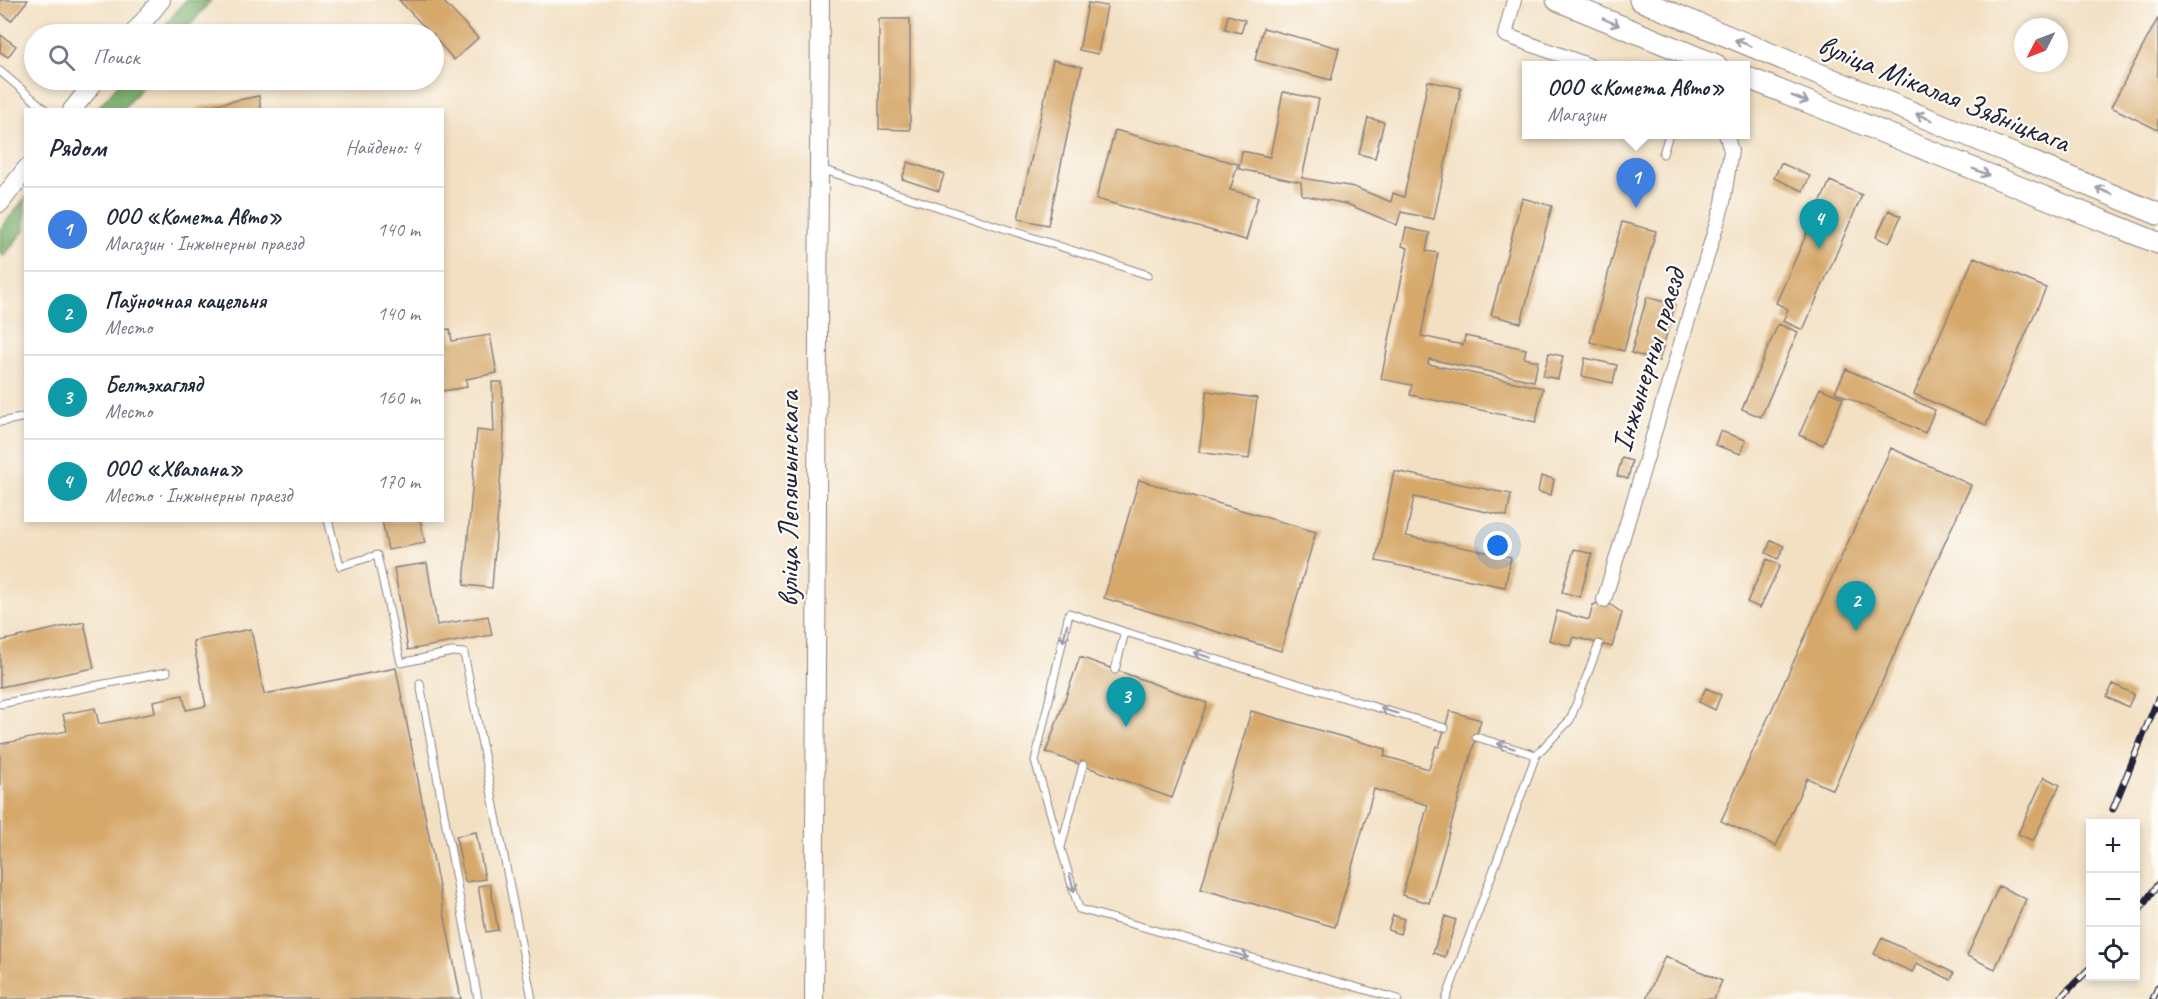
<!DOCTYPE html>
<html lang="ru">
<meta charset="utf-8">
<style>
:root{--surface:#fff;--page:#f6f6f7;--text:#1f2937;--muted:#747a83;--line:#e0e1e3;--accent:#d1495b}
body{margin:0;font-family:Caveat,sans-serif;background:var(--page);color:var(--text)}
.controls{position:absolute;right:18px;bottom:18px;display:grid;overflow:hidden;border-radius:0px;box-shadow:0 3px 9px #0003}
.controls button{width:54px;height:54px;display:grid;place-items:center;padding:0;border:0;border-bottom:2px solid var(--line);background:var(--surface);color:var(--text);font:30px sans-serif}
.compass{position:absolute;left:2014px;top:18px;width:54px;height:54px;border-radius:50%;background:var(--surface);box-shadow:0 3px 9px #0003;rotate:228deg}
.you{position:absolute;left:1498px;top:546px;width:21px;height:21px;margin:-15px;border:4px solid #fff;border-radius:50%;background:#1a73e8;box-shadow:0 0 0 9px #1a73e833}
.badge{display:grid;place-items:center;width:39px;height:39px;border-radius:50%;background:var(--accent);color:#fff;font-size:20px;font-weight:700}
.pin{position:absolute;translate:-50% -50px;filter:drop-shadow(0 2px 3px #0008)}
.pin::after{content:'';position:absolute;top:32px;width:21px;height:18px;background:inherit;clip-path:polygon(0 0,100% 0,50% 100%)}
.popup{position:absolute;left:1522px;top:61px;width:228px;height:78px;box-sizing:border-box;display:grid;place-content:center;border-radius:0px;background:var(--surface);filter:drop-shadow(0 2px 4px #0005);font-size:20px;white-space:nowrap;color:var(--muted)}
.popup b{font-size:22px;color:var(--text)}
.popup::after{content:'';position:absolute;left:50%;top:100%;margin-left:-12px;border:12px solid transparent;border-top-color:var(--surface)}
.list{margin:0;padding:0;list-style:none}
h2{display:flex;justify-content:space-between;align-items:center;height:78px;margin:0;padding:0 24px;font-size:26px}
h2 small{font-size:20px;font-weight:400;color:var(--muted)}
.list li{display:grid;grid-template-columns:39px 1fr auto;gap:18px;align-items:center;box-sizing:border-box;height:84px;padding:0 24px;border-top:2px solid var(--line)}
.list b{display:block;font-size:22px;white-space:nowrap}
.list p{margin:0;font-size:20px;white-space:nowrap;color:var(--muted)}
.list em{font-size:20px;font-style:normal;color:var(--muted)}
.icon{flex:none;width:33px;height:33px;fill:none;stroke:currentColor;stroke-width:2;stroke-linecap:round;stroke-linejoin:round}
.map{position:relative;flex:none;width:2158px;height:999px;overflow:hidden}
.search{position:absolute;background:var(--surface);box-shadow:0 3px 9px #0003;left:24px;top:24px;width:420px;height:66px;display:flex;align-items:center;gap:15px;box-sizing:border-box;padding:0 21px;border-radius:33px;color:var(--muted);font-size:22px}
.panel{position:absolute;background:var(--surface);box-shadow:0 3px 9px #0003;left:24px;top:108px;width:420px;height:414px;border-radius:0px}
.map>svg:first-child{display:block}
</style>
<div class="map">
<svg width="2158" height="999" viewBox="0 0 2158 999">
<rect width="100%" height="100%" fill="#fdfcf7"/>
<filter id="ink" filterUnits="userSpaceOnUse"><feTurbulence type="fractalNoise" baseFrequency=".0167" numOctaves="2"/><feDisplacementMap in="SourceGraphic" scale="12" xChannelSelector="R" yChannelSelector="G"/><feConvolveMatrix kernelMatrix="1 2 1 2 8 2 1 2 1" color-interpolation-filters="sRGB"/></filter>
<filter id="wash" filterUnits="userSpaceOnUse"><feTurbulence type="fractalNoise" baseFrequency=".008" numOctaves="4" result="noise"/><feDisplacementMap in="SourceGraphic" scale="24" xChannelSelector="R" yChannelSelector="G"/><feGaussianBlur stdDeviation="1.35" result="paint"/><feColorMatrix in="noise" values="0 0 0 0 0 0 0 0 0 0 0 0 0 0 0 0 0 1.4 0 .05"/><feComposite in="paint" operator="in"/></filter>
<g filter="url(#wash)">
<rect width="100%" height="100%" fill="#f3e0c3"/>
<!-- forest -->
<path fill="#78ac68" stroke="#4d6752" stroke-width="1.5" d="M186 0H211L183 34H158Z
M122 80H147L123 109H97Z
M25 198V229L4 256 0 253V230Z"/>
<g id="blocks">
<!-- building -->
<path fill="#d6a86a" d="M0 0H28L11 21 0 12Z
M399 0H442L478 38 454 60 434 37V34H431Z
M1088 3 1107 6 1098 54 1079 50Z
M1228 15 1245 20 1241 33 1225 29Z
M2158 18V130L2111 107Z
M879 19H910V130L879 129Z
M1263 28 1339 48 1331 80 1255 60Z
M1 35 16 46 8 57 0 52Z
M1053 60 1082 67 1048 225 1018 219Z
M1428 81 1461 88 1434 219 1401 212 1397 225 1347 204 1302 195 1301 182 1239 169 1242 151 1270 157 1283 92 1319 99 1302 178 1354 187 1391 202 1393 193 1404 197Z
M259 96 261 110H198L197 108Z
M1368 118 1384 122 1375 158 1359 154Z
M1115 130 1238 164 1230 190 1258 197 1246 240 1096 199Z
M908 162 944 174 939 191 902 179Z
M1781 163 1810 176 1803 191 1774 178Z
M1830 181 1862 195 1803 330 1783 321 1788 309 1776 303Z
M1522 198 1552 206 1521 323 1491 315Z
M1889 210 1901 216 1889 243 1876 237Z
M1622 222 1656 231 1624 351 1590 342Z
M1406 228 1430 233 1426 251 1438 253 1421 336 1463 345 1465 336 1526 349 1524 358 1538 361 1534 381 1429 359 1428 364 1543 388 1536 422 1410 395 1412 385 1381 379 1408 248 1402 246Z
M1974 257 2046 288 1986 425 1914 394Z
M1647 297 1675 305 1659 361 1631 353Z
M1778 324 1798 332 1761 417 1742 409Z
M450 329 452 341 490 335 497 373 466 379 467 387 442 391V330Z
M1549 353 1563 356 1558 379 1543 376Z
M1585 358 1617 365 1613 383 1582 376Z
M1846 369 1935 410 1925 433 1835 392Z
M492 382H502L504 432 492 588 464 585 477 430 494 432Z
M1820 388 1843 398 1823 445 1799 435Z
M1207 391 1257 398 1249 459 1199 452Z
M1720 431 1746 440 1741 454 1715 445Z
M1891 448 1971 485 1833 790 1807 778 1776 846 1721 821Z
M1622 458 1632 461 1628 479 1617 476Z
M1394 471 1511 494 1507 516 1414 497 1406 536 1511 557 1505 587 1376 561Z
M1541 476 1554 479 1551 495 1538 492Z
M1139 480 1316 532 1281 651 1104 598Z
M382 520H420L425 543 388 550Z
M1771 540 1784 546 1778 559 1766 553Z
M1574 549 1592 554 1580 597 1562 592Z
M1767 559 1780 565 1760 608 1747 602Z
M427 563 437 625 488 616 492 635 408 650 394 568Z
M1604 600 1622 613 1612 647 1574 637 1571 646 1549 640 1557 611 1589 620 1593 605Z
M84 622 94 668 0 687V641Z
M251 629 264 694 396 668 461 999H0V744L67 731 63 714 95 708 99 724 155 713 153 701 183 695 186 710 206 706 193 641Z
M1080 657 1207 703 1172 798 1046 752Z
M2113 684 2134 694 2128 707 2107 697Z
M1706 688 1721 695 1715 710 1699 702Z
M1251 711 1386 749 1384 756 1429 769 1436 746 1439 747 1450 711 1481 720 1429 903 1402 895 1428 805 1374 789 1335 927 1201 889Z
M2044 777 2060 785 2033 841 2018 834Z
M476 832 485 879 465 882 456 836Z
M490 884 498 930 486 932 478 886Z
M1999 886 2026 899 1995 969 1967 956Z
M1393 915 1404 919 1400 934 1388 930Z
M1445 916 1456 920 1445 957 1433 953Z
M1882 938 1954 973 1951 980 1917 963 1912 972 1874 954Z
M1665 956 1722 981 1714 999H1646Z"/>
</g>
</g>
<g filter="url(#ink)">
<use href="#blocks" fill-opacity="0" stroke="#8a817f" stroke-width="1.5"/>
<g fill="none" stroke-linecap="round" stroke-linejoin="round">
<!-- lane casing -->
<g stroke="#8a817f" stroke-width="9">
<path id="lane" d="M0 71 46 110
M1663 154 1669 134
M821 169 1148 275
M0 422 26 417
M328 520 340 566 377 555 401 663 452 652 464 653 532 999
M1125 632 1069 613 1035 761 1079 909 1398 999
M1115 670 1125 632 1445 728
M420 683 478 999
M0 704 167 672
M1476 737 1536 755
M1061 847 1083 765
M1446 999 1536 755 1570 720 1599 644"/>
</g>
<!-- street casing -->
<g stroke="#8a817f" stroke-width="16">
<path id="street" d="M1514 0 1505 35 1588 65
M1604 600 1723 203 1731 151 1726 134"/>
</g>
<!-- secondary casing -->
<g stroke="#8a817f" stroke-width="20">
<path id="secondary" d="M133 34 161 0
M72 110 96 80
M0 203 26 169
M814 999 820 0"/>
</g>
<!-- primary casing -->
<g stroke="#8a817f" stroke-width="23">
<path id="primary" d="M1557 0 1716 65
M1640 0 2158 214
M1746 77 2158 243"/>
</g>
<!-- lane -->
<use href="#lane" stroke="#fff" stroke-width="7"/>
<!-- street -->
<use href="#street" stroke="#fff" stroke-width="14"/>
<!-- secondary -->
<use href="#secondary" stroke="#fff" stroke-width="18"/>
<!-- primary -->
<use href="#primary" stroke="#fff" stroke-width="21"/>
<!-- rail casing -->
<g stroke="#22223b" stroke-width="7">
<path id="rail" d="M2113 809 2158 699
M2136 915 2158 884
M2059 999 2090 968
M2153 999 2158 987"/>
</g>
<!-- rail -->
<use href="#rail" stroke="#fdfcf7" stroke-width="4.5" stroke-dasharray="14" stroke-linecap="butt"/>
</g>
<!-- one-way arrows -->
<defs><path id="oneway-shaft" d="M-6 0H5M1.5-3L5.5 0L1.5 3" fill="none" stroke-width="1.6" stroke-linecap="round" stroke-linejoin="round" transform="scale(1.5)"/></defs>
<g stroke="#9c9ca7">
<use href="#oneway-shaft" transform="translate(1611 22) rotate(23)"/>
<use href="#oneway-shaft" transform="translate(1743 43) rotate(-158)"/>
<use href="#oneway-shaft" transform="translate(1800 99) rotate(22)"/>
<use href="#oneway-shaft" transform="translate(1924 117) rotate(-158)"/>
<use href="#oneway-shaft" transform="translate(1981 172) rotate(22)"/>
<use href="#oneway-shaft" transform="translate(2104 191) rotate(-158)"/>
<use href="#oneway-shaft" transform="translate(1065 633) rotate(103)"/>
<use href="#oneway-shaft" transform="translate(1202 655) rotate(-163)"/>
<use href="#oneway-shaft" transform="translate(1389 711) rotate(-163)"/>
<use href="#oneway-shaft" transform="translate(1506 746) rotate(-163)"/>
<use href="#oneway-shaft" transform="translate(1072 883) rotate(74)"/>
<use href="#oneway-shaft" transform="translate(1240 955) rotate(16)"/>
</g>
</g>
<g text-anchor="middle" stroke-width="4.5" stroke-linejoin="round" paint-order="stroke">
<!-- street labels -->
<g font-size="30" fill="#22223b" stroke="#fdfcf7">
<text transform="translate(1944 93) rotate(22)" y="10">вуліца Мікалая Зябніцкага</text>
<text transform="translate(1648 360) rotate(-73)" y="10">Інжынерны праезд</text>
<text transform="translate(788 499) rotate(-90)" y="10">вуліца Лепяшынскага</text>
</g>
</g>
</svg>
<div class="controls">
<button>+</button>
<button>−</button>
<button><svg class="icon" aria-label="locate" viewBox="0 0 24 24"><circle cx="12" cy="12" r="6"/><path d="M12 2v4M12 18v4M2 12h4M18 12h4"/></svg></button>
</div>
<svg class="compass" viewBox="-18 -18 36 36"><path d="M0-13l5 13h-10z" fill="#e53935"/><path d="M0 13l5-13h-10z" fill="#747a83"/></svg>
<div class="you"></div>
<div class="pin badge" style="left:1636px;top:208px;background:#3f7fe0">1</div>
<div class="popup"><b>ООО «Комета Авто»</b>Магазин</div>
<div class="pin badge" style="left:1856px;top:631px;background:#0f9aa8">2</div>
<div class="pin badge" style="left:1126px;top:727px;background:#0f9aa8">3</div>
<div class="pin badge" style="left:1819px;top:249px;background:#0f9aa8">4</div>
<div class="search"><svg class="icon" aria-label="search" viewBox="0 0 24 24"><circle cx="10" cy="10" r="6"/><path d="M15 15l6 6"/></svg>Поиск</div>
<section class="panel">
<h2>Рядом<small>Найдено: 4</small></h2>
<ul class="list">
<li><span class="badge" style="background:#3f7fe0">1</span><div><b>ООО «Комета Авто»</b><p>Магазин · Інжынерны праезд</p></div><em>140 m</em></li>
<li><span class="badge" style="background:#0f9aa8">2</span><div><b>Паўночная кацельня</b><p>Место</p></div><em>140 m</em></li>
<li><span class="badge" style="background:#0f9aa8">3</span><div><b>Белтэхагляд</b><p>Место</p></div><em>160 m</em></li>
<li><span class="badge" style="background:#0f9aa8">4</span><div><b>ООО «Хвалана»</b><p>Место · Інжынерны праезд</p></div><em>170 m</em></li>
</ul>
</section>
</div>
